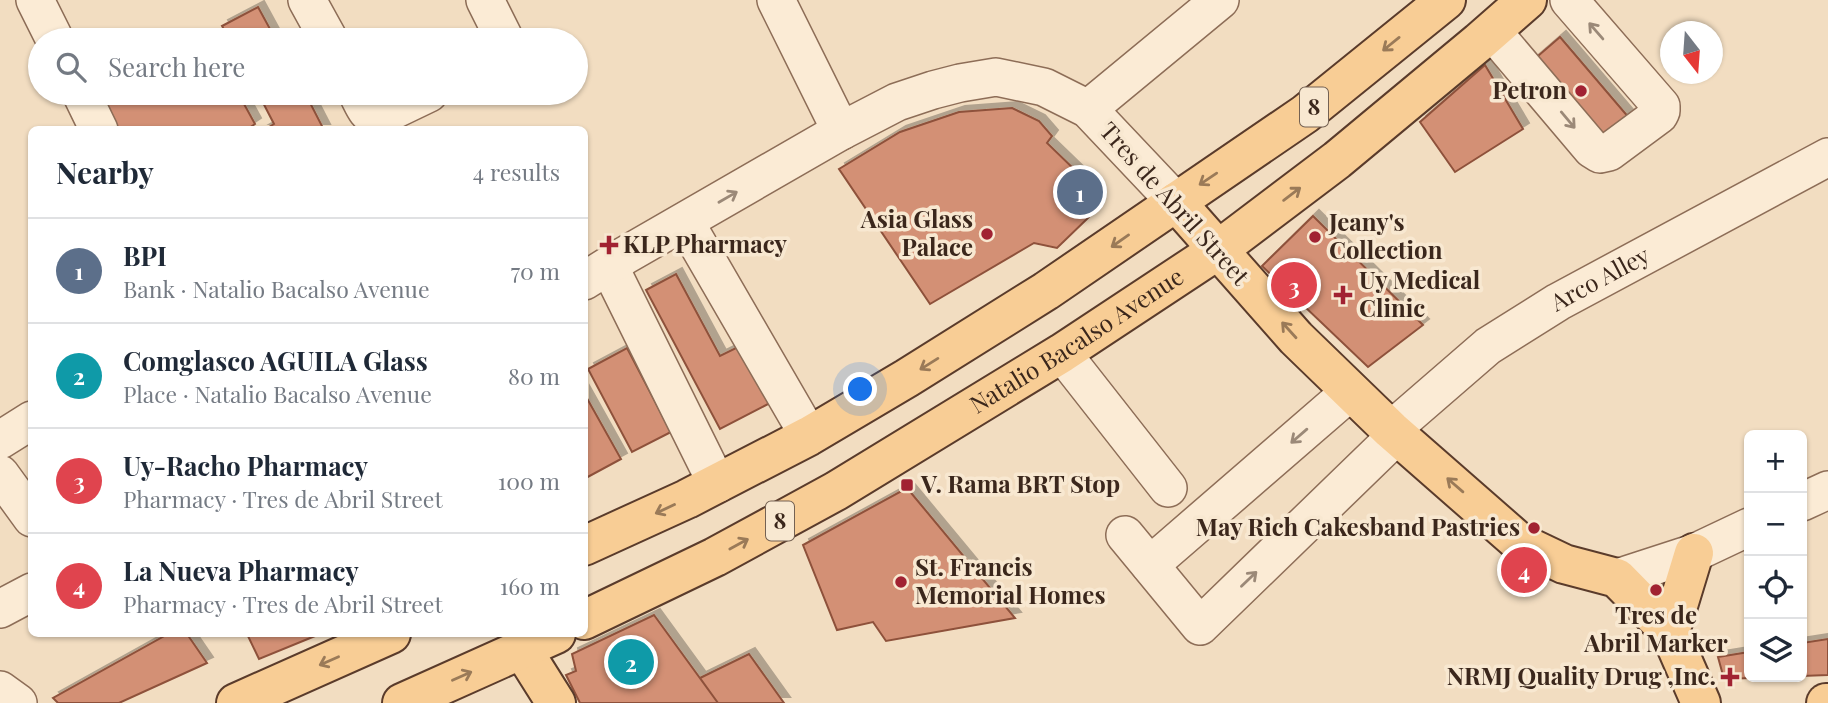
<!DOCTYPE html>
<meta charset="utf-8">
<style>
:root{--surface:#fff;--page:#f6f6f7;--text:#1f2937;--muted:#747a83;--line:#e0e1e3;--accent:#a12232}
body{margin:0;font-family:"Playfair Display",serif;background:var(--page);color:var(--text)}
.controls{position:absolute;right:21px;bottom:21px;display:grid;overflow:hidden;border-radius:10px;box-shadow:0 2px 5px #0004}
.controls button{width:63px;height:63px;display:grid;place-items:center;padding:0;border:0;border-bottom:2px solid var(--line);background:var(--surface);color:var(--text);font:35px sans-serif}
.compass{position:absolute;left:1660px;top:21px;width:63px;height:63px;border-radius:50%;background:var(--surface);box-shadow:0 2px 5px #0004;rotate:163deg}
.you{position:absolute;left:861px;top:390px;width:24px;height:24px;margin:-18px;border:5px solid #fff;border-radius:50%;background:#1a73e8;box-shadow:0 0 0 10px #1a73e833}
.badge{display:grid;place-items:center;width:46px;height:46px;border-radius:50%;background:var(--accent);color:#fff;font-size:23px;font-weight:700}
.pin{position:absolute;translate:-50% -50%;border:4px solid #fff;box-shadow:0 2px 7px #0006}
.list{margin:0;padding:0;list-style:none}
h2{display:flex;justify-content:space-between;align-items:center;height:91px;margin:0;padding:0 28px;font-size:30px}
h2 small{font-size:23px;font-weight:400;color:var(--muted)}
.list li{display:grid;grid-template-columns:46px 1fr auto;gap:21px;align-items:center;box-sizing:border-box;height:105px;padding:0 28px;border-top:2px solid var(--line)}
.list b{display:block;font-size:26px;white-space:nowrap}
.list p{margin:0;font-size:23px;white-space:nowrap;color:var(--muted)}
.list em{font-size:23px;font-style:normal;color:var(--muted)}
.icon{flex:none;width:38px;height:38px;fill:none;stroke:currentColor;stroke-width:2;stroke-linecap:round;stroke-linejoin:round}
.map{position:relative;flex:none;width:1828px;height:703px;overflow:hidden}
.search{position:absolute;background:var(--surface);box-shadow:0 2px 5px #0004;left:28px;top:28px;width:560px;height:77px;display:flex;align-items:center;gap:18px;box-sizing:border-box;padding:0 24px;border-radius:38px;color:var(--muted);font-size:26px}
.panel{position:absolute;background:var(--surface);box-shadow:0 2px 5px #0004;left:28px;top:126px;width:560px;height:511px;border-radius:10px}
.map>svg:first-child{display:block}
</style>
<div class="map">
<svg width="1828" height="703" viewBox="0 0 1828 703">
<defs>
<filter id="shadow"><feDropShadow dx="6" dy="-6" stdDeviation="0" flood-color="#0004"/></filter>
</defs>
<rect width="100%" height="100%" fill="#f2ddc1"/>
<!-- building -->
<path fill="#d39074" stroke="#8e513b" stroke-width="2" filter="url(#shadow)" d="M258 7 276 40H230L222 26Z
M1560 37 1630 119 1602 143 1531 62Z
M1485 65 1523 129 1455 172 1420 122Z
M111 93H238L255 124 246 130H110L95 102Z
M258 93H305L324 130H264L274 124Z
M1012 108 1039 121 1052 136 1047 143 1079 174 1095 195 1091 215 1057 248 1034 243 930 304 839 169 900 132 959 112Z
M1313 216 1423 325 1368 367 1262 266Z
M676 274 720 356 740 346 770 403 720 429 646 290Z
M627 348 671 432 632 452 588 369Z
M584 393 621 459 584 479Z
M907 488 1015 618 886 641 873 622 837 630 803 545Z
M654 615 718 703H580L566 675 576 671 572 654Z
M168 634H187L207 663 119 703H58L53 698Z
M247 634H320L259 659Z
M1828 639V675L1802 676V643Z
M1749 652V677H1781L1724 679 1718 657Z
M749 654 784 703H718L700 678Z"/>
<g fill="none" stroke-linecap="round" stroke-linejoin="round">
<!-- minor casing -->
<g stroke="#8d6d57" stroke-width="40">
<g id="minor">
<path d="M35 0 55 40"/>
<path d="M307 0 329 40"/>
<path d="M485 0 505 40"/>
<path d="M776 0 841 131"/>
<path d="M1492 31 1592 149 1600 154 1609 152 1659 115 1661 111V106L1569 0"/>
<path d="M81 93 99 130"/>
<path d="M357 93C362 101 366 116 377 118L429 93"/>
<path d="M1088 109 1220 0"/>
<path d="M685 222 809 436"/>
<path d="M609 266 717 484"/>
<path d="M584 281 624 256 841 131 897 102 933 90 960 83 996 77 1044 87 1088 109 1176 202"/>
<path d="M1062 353 1168 488"/>
<path id="s1" d="M1391 430 1488 346 1558 302 1828 157"/>
<path d="M0 440 32 420"/>
<path d="M0 474 32 518"/>
<path d="M1802 502 1828 490"/>
<path d="M1125 535 1200 626 1397 435"/>
<path d="M1150 565 1351 391"/>
<path d="M1617 578 1694 553 1749 527"/>
<path d="M0 609 32 592"/>
<path d="M0 690 18 703"/>
</g>
</g>
<!-- major casing -->
<g stroke="#5a3b2b" stroke-width="42">
<g id="major">
<path d="M1176 202 1296 338 1391 430 1520 543 1564 564 1617 578 1670 632 1701 703"/>
<path d="M584 546 687 499 809 436 907 378 1046 291 1305 114 1446 0"/>
<path id="s2" d="M584 620 715 557 836 491 1062 353 1218 250 1337 160 1479 42 1527 0"/>
<path d="M1670 632 1694 553"/>
<path d="M522 649 556 703"/>
<path d="M236 703 391 634"/>
<path d="M402 703 556 634"/>
<path d="M1826 703H1828"/>
</g>
</g>
<!-- minor -->
<use href="#minor" stroke="#fbebd5" stroke-width="37"/>
<!-- major -->
<use href="#major" stroke="#f8cd95" stroke-width="38"/>
</g>
<!-- one-way arrows -->
<defs><path id="oneway-shaft" d="M-6 0H5M1.5-3L5.5 0L1.5 3" fill="none" stroke-width="1.6" stroke-linecap="round" stroke-linejoin="round" transform="scale(1.75)"/></defs>
<g stroke="#9b8978">
<use href="#oneway-shaft" transform="translate(1596 31) rotate(-131)"/>
<use href="#oneway-shaft" transform="translate(1568 120) rotate(50)"/>
<use href="#oneway-shaft" transform="translate(728 197) rotate(-30)"/>
<use href="#oneway-shaft" transform="translate(1299 436) rotate(139)"/>
<use href="#oneway-shaft" transform="translate(1249 579) rotate(-44)"/>
</g>
<g stroke="#9a7a58">
<use href="#oneway-shaft" transform="translate(1391 44) rotate(141)"/>
<use href="#oneway-shaft" transform="translate(1208 179) rotate(146)"/>
<use href="#oneway-shaft" transform="translate(1292 194) rotate(-37)"/>
<use href="#oneway-shaft" transform="translate(1120 241) rotate(145)"/>
<use href="#oneway-shaft" transform="translate(1289 330) rotate(-132)"/>
<use href="#oneway-shaft" transform="translate(929 364) rotate(148)"/>
<use href="#oneway-shaft" transform="translate(1455 485) rotate(-139)"/>
<use href="#oneway-shaft" transform="translate(665 509) rotate(155)"/>
<use href="#oneway-shaft" transform="translate(739 544) rotate(-29)"/>
<use href="#oneway-shaft" transform="translate(329 661) rotate(156)"/>
<use href="#oneway-shaft" transform="translate(462 676) rotate(-24)"/>
</g>
<!-- markers -->
<g fill="#a12232" stroke="#f8e8d1" stroke-width="2.5">
<circle cx="1581" cy="91" r="7"/>
<circle cx="987" cy="234" r="7"/>
<circle cx="1315" cy="237" r="7"/>
<path d="M605.5 234.5h7v7h7v7h-7v7h-7v-7h-7v-7h7z"/>
<path d="M1339.5 284.5h7v7h7v7h-7v7h-7v-7h-7v-7h7z"/>
<rect x="900" y="478" width="14" height="14" rx="3.5"/>
<circle cx="1534" cy="528" r="7"/>
<circle cx="901" cy="582" r="7"/>
<circle cx="1656" cy="590" r="7"/>
<path d="M1726.5 666.5h7v7h7v7h-7v7h-7v-7h-7v-7h7z"/>
</g>
<g text-anchor="middle" stroke-width="7" stroke-linejoin="round" paint-order="stroke">
<!-- shield labels -->
<g fill="#f8e8d1" stroke="#746152" stroke-width="2">
<rect x="1300" y="87.5" width="28" height="39" rx="5"/>
<rect x="766" y="501.5" width="28" height="39" rx="5"/>
</g>
<g font-size="23" font-weight="bold" fill="#3b271c">
<text x="1314" y="115">8</text>
<text x="780" y="529">8</text>
</g>
<!-- poi labels -->
<g font-size="24" font-weight="bold" fill="#3b271c" stroke="#f8e8d1" text-anchor="start">
<text x="1567" y="99" text-anchor="end">Petron</text>
<text x="973" y="228" text-anchor="end">Asia Glass<tspan x="973" dy="28">Palace</tspan></text>
<text x="1329" y="231">Jeany's<tspan x="1329" dy="28">Collection</tspan></text>
<text x="623" y="253">KLP Pharmacy</text>
<text x="1359" y="289">Uy Medical<tspan x="1359" dy="28">Clinic</tspan></text>
<text x="921" y="493">V. Rama BRT Stop</text>
<text x="1520" y="536" text-anchor="end">May Rich Cakesband Pastries</text>
<text x="915" y="576">St. Francis<tspan x="915" dy="28">Memorial Homes</tspan></text>
<text x="1656" y="624" text-anchor="middle">Tres de<tspan x="1656" dy="28">Abril Marker</tspan></text>
<text x="1716" y="685" text-anchor="end">NRMJ Quality Drug ,Inc.</text>
</g>
<!-- street labels -->
<g font-size="24" fill="#3b271c" stroke="#f8e8d1">
<text transform="translate(1174 204) rotate(48)" y="8">Tres de Abril Street</text>
<text dy="8" stroke="none"><textPath href="#s1" startOffset="259">Arco Alley</textPath></text>
<text dy="8" stroke="none"><textPath href="#s2" startOffset="567">Natalio Bacalso Avenue</textPath></text>
</g>
</g>
</svg>
<div class="controls">
<button>+</button>
<button>−</button>
<button><svg class="icon" aria-label="locate" viewBox="0 0 24 24"><circle cx="12" cy="12" r="6"/><path d="M12 2v4M12 18v4M2 12h4M18 12h4"/></svg></button>
<button><svg class="icon" aria-label="layers" viewBox="0 0 24 24"><path d="M12 4l9 5-9 5-9-5zM3 14l9 5 9-5"/></svg></button>
</div>
<svg class="compass" viewBox="-18 -18 36 36"><path d="M0-13l5 13h-10z" fill="#e53935"/><path d="M0 13l5-13h-10z" fill="#747a83"/></svg>
<div class="you"></div>
<div class="pin badge" style="left:1080px;top:192px;background:#5c6f8a">1</div>
<div class="pin badge" style="left:631px;top:662px;background:#0f9aa8">2</div>
<div class="pin badge" style="left:1294px;top:285px;background:#e0444e">3</div>
<div class="pin badge" style="left:1524px;top:570px;background:#e0444e">4</div>
<div class="search"><svg class="icon" aria-label="search" viewBox="0 0 24 24"><circle cx="10" cy="10" r="6"/><path d="M15 15l6 6"/></svg>Search here</div>
<section class="panel">
<h2>Nearby<small>4 results</small></h2>
<ul class="list">
<li><span class="badge" style="background:#5c6f8a">1</span><div><b>BPI</b><p>Bank · Natalio Bacalso Avenue</p></div><em>70 m</em></li>
<li><span class="badge" style="background:#0f9aa8">2</span><div><b>Comglasco AGUILA Glass</b><p>Place · Natalio Bacalso Avenue</p></div><em>80 m</em></li>
<li><span class="badge" style="background:#e0444e">3</span><div><b>Uy-Racho Pharmacy</b><p>Pharmacy · Tres de Abril Street</p></div><em>100 m</em></li>
<li><span class="badge" style="background:#e0444e">4</span><div><b>La Nueva Pharmacy</b><p>Pharmacy · Tres de Abril Street</p></div><em>160 m</em></li>
</ul>
</section>
</div>
